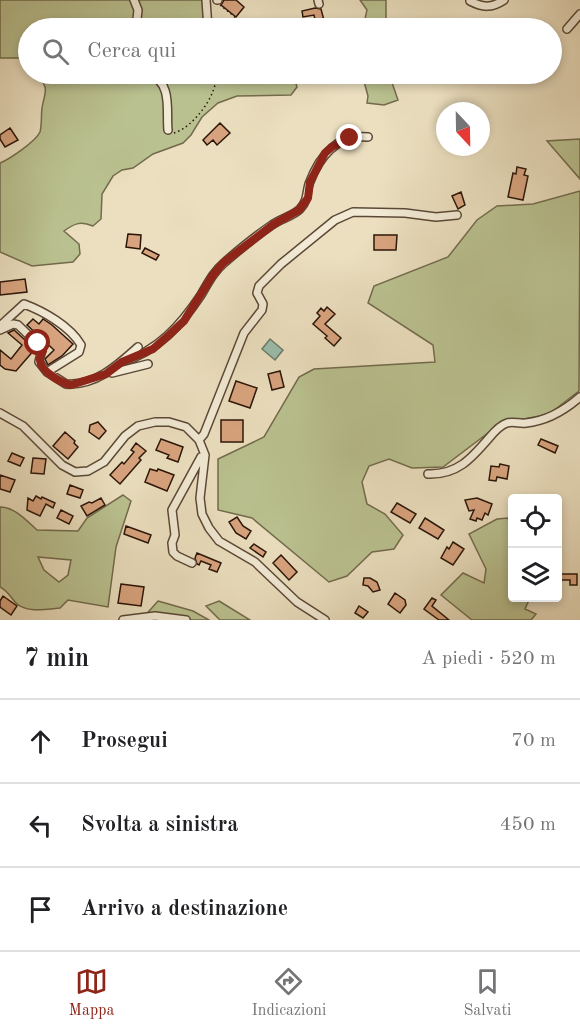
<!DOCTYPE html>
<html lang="it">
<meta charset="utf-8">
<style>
:root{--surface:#fff;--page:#f6f6f6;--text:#202124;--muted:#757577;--line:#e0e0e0;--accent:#8f2418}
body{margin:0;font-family:"Old Standard TT",serif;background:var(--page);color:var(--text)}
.controls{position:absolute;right:18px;bottom:18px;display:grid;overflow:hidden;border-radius:6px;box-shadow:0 3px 9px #0003}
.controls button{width:54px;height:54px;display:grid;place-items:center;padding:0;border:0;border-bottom:2px solid var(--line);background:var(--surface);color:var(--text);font:30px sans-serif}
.compass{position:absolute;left:436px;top:102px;width:54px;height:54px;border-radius:50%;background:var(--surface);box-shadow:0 3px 9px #0003;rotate:158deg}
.stop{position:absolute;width:18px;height:18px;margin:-14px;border:4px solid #8f2418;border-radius:50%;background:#fff}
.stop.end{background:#8f2418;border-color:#fff;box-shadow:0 2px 6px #0008}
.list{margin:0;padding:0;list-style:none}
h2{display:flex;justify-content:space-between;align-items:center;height:78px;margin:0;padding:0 24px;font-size:26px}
h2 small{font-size:20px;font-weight:400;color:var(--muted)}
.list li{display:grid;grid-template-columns:39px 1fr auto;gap:18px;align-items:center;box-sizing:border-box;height:84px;padding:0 24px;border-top:2px solid var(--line)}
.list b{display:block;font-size:22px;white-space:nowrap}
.list em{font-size:20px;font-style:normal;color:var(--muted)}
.icon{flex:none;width:33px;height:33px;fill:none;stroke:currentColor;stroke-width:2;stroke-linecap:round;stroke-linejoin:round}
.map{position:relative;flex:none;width:580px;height:620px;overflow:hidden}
.search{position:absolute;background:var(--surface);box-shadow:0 3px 9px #0003;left:18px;right:18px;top:18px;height:66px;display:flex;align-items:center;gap:15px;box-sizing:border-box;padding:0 21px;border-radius:33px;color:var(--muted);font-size:22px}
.sheet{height:330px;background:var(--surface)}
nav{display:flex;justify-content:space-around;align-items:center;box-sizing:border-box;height:84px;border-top:2px solid var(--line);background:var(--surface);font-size:16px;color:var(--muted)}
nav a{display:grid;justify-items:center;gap:3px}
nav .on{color:var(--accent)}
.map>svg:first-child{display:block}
</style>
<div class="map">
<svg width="580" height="620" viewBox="0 0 580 620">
<rect width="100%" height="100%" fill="#ebdfbf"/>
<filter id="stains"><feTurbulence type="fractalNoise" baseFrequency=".00333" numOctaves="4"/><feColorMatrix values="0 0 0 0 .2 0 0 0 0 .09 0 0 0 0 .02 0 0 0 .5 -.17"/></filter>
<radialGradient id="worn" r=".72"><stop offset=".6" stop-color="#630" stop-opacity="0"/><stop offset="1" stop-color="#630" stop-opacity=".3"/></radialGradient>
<!-- green -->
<path fill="#bac190" stroke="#726b4c" stroke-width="1.5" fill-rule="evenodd" d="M0 0H204L210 28H28V63L25 58H0Z
M360 0H386V28H363L367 10Z
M37 74H220C234 80 241 85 254 74H289L294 77 297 87 291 95 237 96 218 103 202 117 191 135 183 143 153 154 133 168 122 170 113 176 102 194 101 219 93 226C81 221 75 223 64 231L79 244 80 254 73 262 32 266 0 252V163C10 159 36 141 40 132 42 125 41 115 42 108 45 90 50 90 37 74Z
M362 74H389L398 100 384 105 367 103 368 96Z
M580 139V179L547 141Z
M580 191 579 391 549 414 500 424 443 467 412 468 389 459 369 466 362 482 367 504 385 514 403 535 394 549 372 552 347 576 329 582 252 518 218 510V459L264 437 299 377 314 369 435 362 433 345 368 303 374 286 448 257 477 220 497 206 533 204Z
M123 495 131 501 116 547 108 607 68 600 60 608C47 609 28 613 17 604 11 598 8 591 0 587V507C15 507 27 521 37 530L78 531 87 518ZM38 557 71 560 68 575 59 582 44 570Z
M508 518 512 535V598H530L525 609 536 614 531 620H472L441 595 463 573 484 583 486 569 469 534 497 519Z
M158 601 193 611 209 620H141Z
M219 601 250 620H220L206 606Z"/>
<!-- water -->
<path fill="#9abdab" stroke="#6e7a6a" stroke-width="1.5" d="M270 339 283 350 275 360 262 349Z"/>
<!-- building -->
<path fill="#d8a47f" stroke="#2b1509" stroke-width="1.5" d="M224 0H236L244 7 236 17 221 5Z
M315 8 321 9 326 28H317L314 15 303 17 302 11Z
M220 123 230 133 217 145 213 140 207 145 203 140Z
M10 128 18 140 5 147 0 139V135Z
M517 167 526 169 524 175 528 176 523 200 508 197 513 173 516 174Z
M461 192 465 205 458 209 452 196Z
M128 234 141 235 140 249 126 247Z
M374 235H397L396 250H374Z
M145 248 159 255 156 260 142 253Z
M25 279 27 292 0 295V282Z
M327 307 335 314 325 324 341 338 334 346 325 338 327 336 313 324 320 316 317 313 321 308 324 311Z
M33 319 39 324 43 319 52 325 73 344 62 356 48 365 45 359 54 350 27 325Z
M14 330 35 349 16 371 5 369 0 365V350L11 359 22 345 8 333Z
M280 371 284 387 272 390 268 374Z
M236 381 257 388 250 408 229 401Z
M221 420H243V442H221Z
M98 422 106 431 99 439 89 432 90 425Z
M65 432 75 441 74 443 78 447 68 459 53 446Z
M161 439 183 447 178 462 167 458 169 455 156 450Z
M541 439 558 446 555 453 538 445Z
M136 443 146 451 139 458 141 460 120 484 110 475 122 462 124 464 134 452 131 450Z
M12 453 24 458 20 466 8 461Z
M33 458 46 459 44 474 31 473Z
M500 464 509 466 507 479 497 477 496 481 489 480 491 466 499 467Z
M150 469 157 471 158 469 174 475 167 491 145 482Z
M0 475 15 480 10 492 0 489Z
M70 485 83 490 80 498 67 494Z
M36 496 41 499 42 497 55 503 53 508 46 504 40 516 27 510 28 498 33 501Z
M101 498 105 505 87 516 81 506 89 502 92 503Z
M477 498 492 504 488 515 485 513 482 520 477 518 476 521 470 519 474 510 469 511 465 500Z
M397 503 416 514 410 523 391 512Z
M61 510 73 516 69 524 57 518Z
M237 517 243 526 251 531 246 539 236 533 229 522Z
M425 518 444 530 438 539 419 528Z
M126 526 151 535 148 543 124 534Z
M453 542 464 549 453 565 441 558 447 547 449 549Z
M254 544 266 552 263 557 250 548Z
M197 553 221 563 217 572 209 569 211 565 201 561 199 565 197 564 195 558Z
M281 555 297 572 289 580 273 563Z
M558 574H577V585H570V580H558Z
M364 578H370L377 582 380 590 373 592 368 586 363 585Z
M121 584 144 587 141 606 118 603Z
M395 593 405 600 406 605 400 613 388 604Z
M3 596 17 606 11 615 0 607V601Z
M432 598 436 600 432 606 449 620H439L424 609Z
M359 606 368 612 363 618 355 613Z"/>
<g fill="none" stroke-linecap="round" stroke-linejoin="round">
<!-- minor casing -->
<g stroke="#5b4836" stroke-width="10">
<path id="minor" d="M134 0 138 10 136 28
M206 0 208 28
M217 0H218
M318 0 319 4
M470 1C483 8 492 8 504 0
M567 29 580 14
M149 74C173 83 166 110 168 130
M0 326 24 304C43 311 70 326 81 345L79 352 47 372
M0 330 13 324 18 325 42 348 39 362 47 372 66 384C96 386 118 365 138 347
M122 362C158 351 181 325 201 295 208 283 214 271 225 262 240 249 256 236 272 225 280 219 293 216 300 209 308 200 306 195 309 184 319 157 336 134 368 137
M112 373 148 364
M0 413 23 426 62 465 75 472 88 471 104 462 125 436 138 426 155 422H169L186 427 199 440 205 455 200 498 202 514 209 528 219 541 255 562 297 602 325 620
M199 440 204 434 244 333 262 310 263 304 257 293 259 286 281 264 335 220 353 212 405 213 436 217 457 215
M428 474C457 475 471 459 489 438 494 432 500 425 507 423 513 421 520 424 526 423 547 421 564 411 580 397
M192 563 177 556 173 552 172 543 175 535 172 510 201 457 205 455
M123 620 155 616 186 620"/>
</g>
<!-- path -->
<path stroke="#2b1509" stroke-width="1.5" stroke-dasharray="1.5 3" stroke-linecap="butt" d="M220 5 236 18
M174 133C194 127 218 94 216 74"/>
<!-- minor -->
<use href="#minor" stroke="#f2ead5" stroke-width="7"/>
</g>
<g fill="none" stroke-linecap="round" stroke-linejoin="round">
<!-- route -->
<path stroke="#8f2418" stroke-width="8" d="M38 343 43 351C42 354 39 357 40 360 40 371 61 383 71 385L106 374 122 362 153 349 169 335 184 321 213 275 223 263 274 224 299 210 308 198 310 182 325 153 332 147 350 138"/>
</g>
<rect width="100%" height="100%" filter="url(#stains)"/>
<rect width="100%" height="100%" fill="url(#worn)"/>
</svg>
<div class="controls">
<button><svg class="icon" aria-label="locate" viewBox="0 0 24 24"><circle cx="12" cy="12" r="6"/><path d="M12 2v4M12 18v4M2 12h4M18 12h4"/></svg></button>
<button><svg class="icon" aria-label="layers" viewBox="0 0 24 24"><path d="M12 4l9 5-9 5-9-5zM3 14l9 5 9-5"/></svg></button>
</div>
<svg class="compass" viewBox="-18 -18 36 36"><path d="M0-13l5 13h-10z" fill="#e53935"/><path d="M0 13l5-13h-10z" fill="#757577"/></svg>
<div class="stop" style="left:38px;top:343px"></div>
<div class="stop end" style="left:350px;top:138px"></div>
<div class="search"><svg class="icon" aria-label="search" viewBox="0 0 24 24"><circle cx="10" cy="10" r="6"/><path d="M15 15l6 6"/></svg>Cerca qui</div>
</div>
<section class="sheet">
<h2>7 min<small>A piedi · 520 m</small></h2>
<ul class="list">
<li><svg class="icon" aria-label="ahead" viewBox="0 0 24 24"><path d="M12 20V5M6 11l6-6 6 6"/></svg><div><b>Prosegui</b></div><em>70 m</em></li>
<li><svg class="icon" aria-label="left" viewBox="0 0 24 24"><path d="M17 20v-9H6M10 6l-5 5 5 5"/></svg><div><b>Svolta a sinistra</b></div><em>450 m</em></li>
<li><svg class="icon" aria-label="arrive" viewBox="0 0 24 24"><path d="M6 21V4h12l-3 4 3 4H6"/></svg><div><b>Arrivo a destinazione</b></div></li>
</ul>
</section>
<nav>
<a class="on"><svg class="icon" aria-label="map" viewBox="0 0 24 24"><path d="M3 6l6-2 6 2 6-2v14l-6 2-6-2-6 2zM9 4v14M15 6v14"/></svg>Mappa</a>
<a><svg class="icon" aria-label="directions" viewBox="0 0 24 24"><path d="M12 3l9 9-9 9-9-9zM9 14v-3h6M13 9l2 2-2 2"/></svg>Indicazioni</a>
<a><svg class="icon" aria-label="saved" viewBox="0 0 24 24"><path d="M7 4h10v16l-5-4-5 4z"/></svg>Salvati</a>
</nav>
